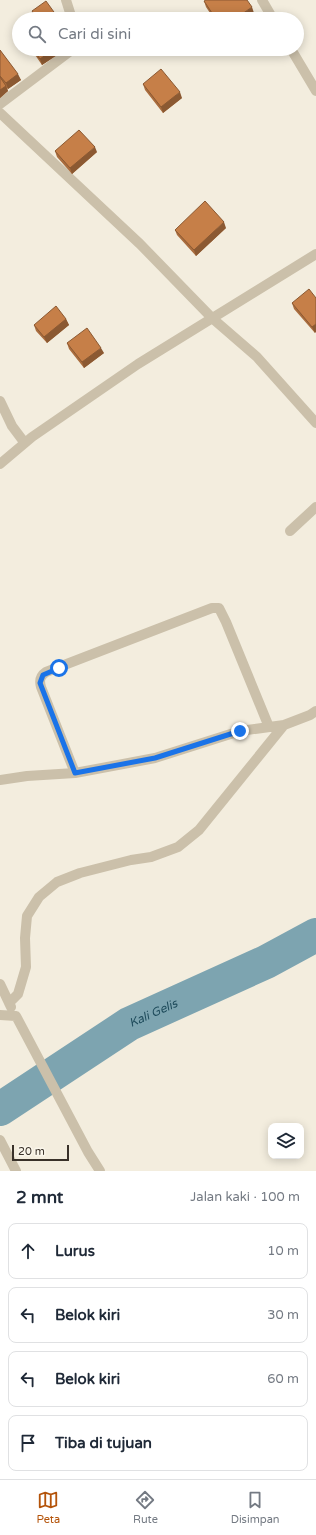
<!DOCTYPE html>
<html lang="id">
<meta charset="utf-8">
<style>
:root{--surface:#fff;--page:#f6f6f7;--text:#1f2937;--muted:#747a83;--line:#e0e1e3;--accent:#b45309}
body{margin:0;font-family:"Varela Round",sans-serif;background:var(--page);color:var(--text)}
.controls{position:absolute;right:12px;bottom:12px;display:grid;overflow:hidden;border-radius:8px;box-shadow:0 2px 10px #0003}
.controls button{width:36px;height:36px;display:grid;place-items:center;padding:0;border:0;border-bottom:1px solid var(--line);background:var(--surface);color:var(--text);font:20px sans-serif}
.scale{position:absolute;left:12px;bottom:10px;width:57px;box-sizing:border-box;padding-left:4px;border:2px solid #393129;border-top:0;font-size:11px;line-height:14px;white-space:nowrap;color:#393129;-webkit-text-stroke:3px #faf6eb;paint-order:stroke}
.stop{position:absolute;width:12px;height:12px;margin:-9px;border:3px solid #1a73e8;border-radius:50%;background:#fff}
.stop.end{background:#1a73e8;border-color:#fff;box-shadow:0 1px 4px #0008}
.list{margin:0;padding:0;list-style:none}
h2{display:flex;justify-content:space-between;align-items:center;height:52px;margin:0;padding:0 16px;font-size:17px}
h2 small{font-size:13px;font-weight:400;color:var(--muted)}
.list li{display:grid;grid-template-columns:26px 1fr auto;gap:12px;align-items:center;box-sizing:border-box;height:56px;margin:0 8px 8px;padding:0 8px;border:1px solid var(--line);border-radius:8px}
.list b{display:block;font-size:15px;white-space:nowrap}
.list em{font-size:13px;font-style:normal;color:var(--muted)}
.icon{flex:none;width:22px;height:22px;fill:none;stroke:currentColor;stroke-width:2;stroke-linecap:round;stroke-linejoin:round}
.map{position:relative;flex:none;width:316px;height:1171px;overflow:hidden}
.search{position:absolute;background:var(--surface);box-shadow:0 2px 10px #0003;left:12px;right:12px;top:12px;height:44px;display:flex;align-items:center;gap:10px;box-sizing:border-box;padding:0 14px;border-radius:22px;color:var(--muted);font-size:15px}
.sheet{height:308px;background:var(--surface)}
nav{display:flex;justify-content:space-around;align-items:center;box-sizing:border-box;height:56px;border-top:1px solid var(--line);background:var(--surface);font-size:11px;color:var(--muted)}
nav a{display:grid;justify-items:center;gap:2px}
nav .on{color:var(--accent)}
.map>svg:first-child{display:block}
</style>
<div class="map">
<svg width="316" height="1171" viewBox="0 0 316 1171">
<rect width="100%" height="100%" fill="#f3edde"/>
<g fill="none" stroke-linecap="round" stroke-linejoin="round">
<!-- river -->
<path stroke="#7da4b0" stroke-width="34" id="s1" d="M0 1109 129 1024 266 962 316 935"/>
<!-- minor -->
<path stroke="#cbc0aa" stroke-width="10" d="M66 0 72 19
M262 0 273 19
M291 49 316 91
M0 104 73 49
M0 113 140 244 212 318 257 357 316 423
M0 401 12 426 24 442
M0 464 32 437 138 364 316 254
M290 531 316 507
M75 773 41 687C39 680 40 676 46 672L212 608H219L226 622 269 727
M0 780 27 776 75 773 155 758 240 731 284 725 310 715 316 711
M0 984 11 1007
M9 1003 18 994 26 967 25 938 27 916 39 897 57 882 80 873 131 860 151 857 178 847 199 830 284 725
M0 1015 16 1016 88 1152 100 1171
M0 1140 16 1171"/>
</g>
<!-- wall -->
<path fill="#aa6d3e" d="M204 1 254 13 245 19H214L206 7Z
M32 11 59 19H35Z
M31 49H55L57 55 42 65Z
M0 50 21 80 8 89 7 88 8 91 0 98Z
M143 84 182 98 163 113 145 90Z
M55 151 97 152 72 174 57 157Z
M226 228 196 256 177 235 175 230Z
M316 298 315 333 294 309 292 303Z
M66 319 69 325 47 343 36 331 34 325Z
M67 343 104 353 84 368 69 349Z"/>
<!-- shaded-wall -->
<path fill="#8b5932" d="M252 7 254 13 245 19H235Z
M55 49 57 55 42 65 40 59Z
M57 49H64L58 53Z
M267 49H273L264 55 263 52Z
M18 74 21 80 8 89 6 83Z
M6 86 8 91 0 98V90Z
M180 92 182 98 163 113 161 107Z
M95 147 97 152 72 174 70 168Z
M224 222 226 228 196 256 194 250Z
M66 319 69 325 47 343 44 337Z
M316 324V332L315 333 312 327Z
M101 348 104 353 84 368 82 362Z"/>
<!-- building -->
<path fill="#c67f48" stroke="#8b5932" d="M206 0H247L252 7 235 19H216L204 1Z
M46 1 59 19H37L32 11Z
M33 49H54L40 59Z
M261 49H267L263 52Z
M0 50 18 74 6 83 0 76Z
M161 69 180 92 161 107 143 84Z
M0 77 6 86 0 90Z
M79 130 95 147 70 168 55 151Z
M205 201 224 222 194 250 175 230Z
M309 289 316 298V324L312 327 292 303Z
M56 306 66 319 44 337 34 325Z
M87 328 101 348 82 362 67 343Z"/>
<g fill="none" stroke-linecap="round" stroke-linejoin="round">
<!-- route -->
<path stroke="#1a73e8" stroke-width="5" d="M59 668 43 675 40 683 75 773 155 758 240 731"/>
</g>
<g text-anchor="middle" stroke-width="3.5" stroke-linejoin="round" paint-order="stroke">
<!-- water labels -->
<g font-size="12" font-style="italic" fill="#1e4b5b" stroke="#faf6eb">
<text dy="4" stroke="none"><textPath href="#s1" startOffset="181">Kali Gelis</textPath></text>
</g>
</g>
</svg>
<div class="controls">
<button><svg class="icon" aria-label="layers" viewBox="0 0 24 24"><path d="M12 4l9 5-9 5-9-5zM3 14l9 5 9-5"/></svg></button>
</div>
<div class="scale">20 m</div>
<div class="stop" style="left:59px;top:668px"></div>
<div class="stop end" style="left:240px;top:731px"></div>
<div class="search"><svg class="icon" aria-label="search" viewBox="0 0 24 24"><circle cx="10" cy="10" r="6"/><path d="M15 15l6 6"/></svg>Cari di sini</div>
</div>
<section class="sheet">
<h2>2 mnt<small>Jalan kaki · 100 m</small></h2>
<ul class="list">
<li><svg class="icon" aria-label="ahead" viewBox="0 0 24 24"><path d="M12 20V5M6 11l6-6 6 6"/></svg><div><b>Lurus</b></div><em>10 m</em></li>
<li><svg class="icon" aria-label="left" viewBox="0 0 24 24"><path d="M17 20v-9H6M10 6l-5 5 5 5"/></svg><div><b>Belok kiri</b></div><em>30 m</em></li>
<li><svg class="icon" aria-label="left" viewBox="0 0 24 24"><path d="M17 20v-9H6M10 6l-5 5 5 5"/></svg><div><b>Belok kiri</b></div><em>60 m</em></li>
<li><svg class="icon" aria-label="arrive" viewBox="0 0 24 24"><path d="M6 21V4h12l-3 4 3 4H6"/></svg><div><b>Tiba di tujuan</b></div></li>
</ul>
</section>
<nav>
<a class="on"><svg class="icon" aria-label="map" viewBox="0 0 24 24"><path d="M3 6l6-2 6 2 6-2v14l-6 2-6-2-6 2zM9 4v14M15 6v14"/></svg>Peta</a>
<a><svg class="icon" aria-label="directions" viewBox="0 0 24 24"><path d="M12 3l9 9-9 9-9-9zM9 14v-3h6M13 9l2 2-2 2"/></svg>Rute</a>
<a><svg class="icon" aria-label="saved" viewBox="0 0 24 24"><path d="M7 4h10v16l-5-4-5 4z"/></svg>Disimpan</a>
</nav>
